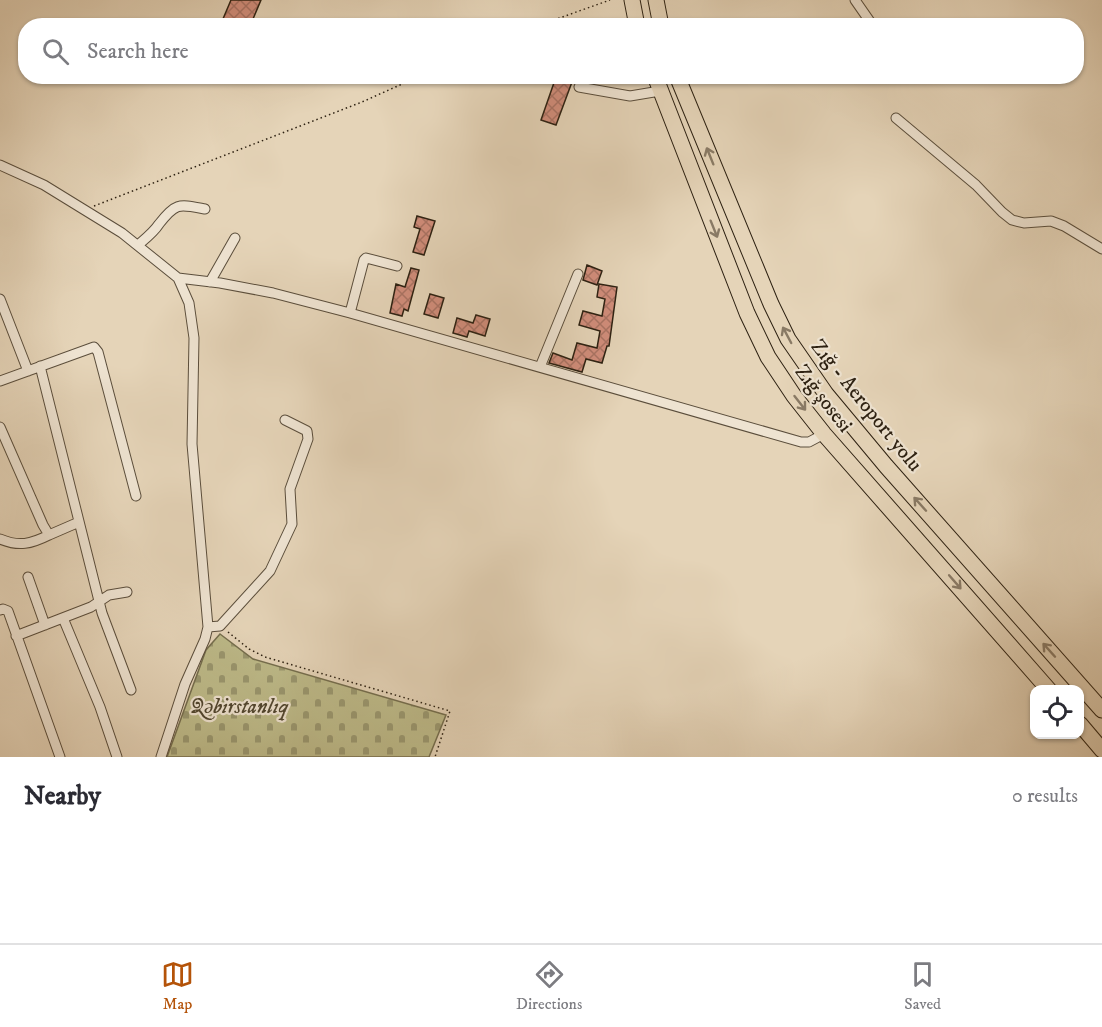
<!DOCTYPE html>
<meta charset="utf-8">
<style>
:root{--surface:#fff;--page:#f2f2f3;--text:#2b2b33;--muted:#7c7c81;--line:#e1e1e2;--accent:#b45309}
body{margin:0;font-family:"IM FELL DW Pica",serif;background:var(--page);color:var(--text)}
.controls{position:absolute;right:18px;bottom:18px;display:grid;overflow:hidden;border-radius:12px;box-shadow:0 2px 4px #0004}
.controls button{width:54px;height:54px;display:grid;place-items:center;padding:0;border:0;border-bottom:2px solid var(--line);background:var(--surface);color:var(--text);font:30px sans-serif}
.list{margin:0;padding:0;list-style:none}
h2{display:flex;justify-content:space-between;align-items:center;height:78px;margin:0;padding:0 24px;font-size:26px}
h2 small{font-size:20px;font-weight:400;color:var(--muted)}
.icon{flex:none;width:33px;height:33px;fill:none;stroke:currentColor;stroke-width:2;stroke-linecap:round;stroke-linejoin:round}
.map{position:relative;flex:none;width:1102px;height:757px;overflow:hidden}
.search{position:absolute;background:var(--surface);box-shadow:0 2px 4px #0004;left:18px;right:18px;top:18px;height:66px;display:flex;align-items:center;gap:15px;box-sizing:border-box;padding:0 21px;border-radius:24px;color:var(--muted);font-size:22px}
.sheet{height:186px;background:var(--surface)}
nav{display:flex;justify-content:space-around;align-items:center;box-sizing:border-box;height:84px;border-top:2px solid var(--line);background:var(--surface);font-size:16px;color:var(--muted)}
nav a{display:grid;justify-items:center;gap:3px}
nav .on{color:var(--accent)}
.map>svg:first-child{display:block}
</style>
<div class="map">
<svg width="1102" height="757" viewBox="0 0 1102 757">
<defs>
<pattern id="cemetery-stones" width="16" height="16" patternUnits="userSpaceOnUse" patternTransform="scale(1.5)"><rect width="16" height="16" fill="#bdba89"/><path d="M2 7V4a2 2 0 0 1 4 0v3zM10 15v-3a2 2 0 0 1 4 0v3z" fill="#9a976f"/></pattern>
<pattern id="building-cross-hatch" width="8" height="8" patternUnits="userSpaceOnUse" patternTransform="scale(1.5)"><rect width="8" height="8" fill="#d18d7b"/><path d="M0 0l8 8M0 8l8-8" fill="none" stroke="#aa7363"/></pattern>
</defs>
<rect width="100%" height="100%" fill="#e5d4b8"/>
<filter id="stains"><feTurbulence type="fractalNoise" baseFrequency=".00333" numOctaves="4"/><feColorMatrix values="0 0 0 0 .2 0 0 0 0 .09 0 0 0 0 .02 0 0 0 .5 -.17"/></filter>
<radialGradient id="worn" r=".72"><stop offset=".6" stop-color="#630" stop-opacity="0"/><stop offset="1" stop-color="#630" stop-opacity=".3"/></radialGradient>
<!-- cemetery -->
<path fill="url(#cemetery-stones)" stroke="#756e4e" stroke-width="1.5" d="M220 634 253 659 446 715 429 757H167L206 650Z"/>
<!-- building -->
<path fill="url(#building-cross-hatch)" stroke="#2d2112" stroke-width="1.5" d="M231 0H261L250 26H220Z
M556 77 572 82 556 125 541 120Z
M417 216 435 221 424 255 413 252 420 229 414 227Z
M587 265 602 271 597 285 583 280Z
M411 268 419 270 408 311 404 309 402 316 390 313 396 284 405 287Z
M599 284 617 287 609 346H607L602 363 586 359 582 372 549 363 553 353 572 360 577 343 597 348 600 331 579 325 583 311 602 316 605 299 597 297Z
M430 294 444 298 438 318 424 314Z
M476 315 490 319 485 336 469 331 467 337 453 333 457 318 473 323Z"/>
<g fill="none" stroke-linecap="round" stroke-linejoin="round">
<!-- minor casing -->
<g stroke="#5b4e3c" stroke-width="11">
<path id="minor" d="M855 0 871 23
M579 87 630 96 660 91
M896 118 976 185 1002 212 1012 220 1024 223 1051 221 1064 226 1102 249
M0 165 44 185 122 233 178 278 220 283 273 293 350 313 801 442H809L824 434
M138 245C145 239 154 232 159 224 176 202 179 204 205 209
M210 282 235 238
M0 299 28 371
M350 313 364 260 366 258 397 266
M40 366 102 613 131 690
M540 367 578 274
M0 381 94 347 98 352 136 496
M0 427 43 525 49 535 79 522
M0 539C19 547 31 544 49 535
M28 577 45 625
M0 610 3 609 8 611 60 757
M63 618 100 707 117 757
M208 627 220 626 270 571 292 524 290 489 308 439 307 431 285 420
M16 636 91 607 109 595 127 592
M161 757 185 684 205 639 208 627 192 444 194 338 189 303 178 278"/>
</g>
<!-- highway casing -->
<g stroke="#2d2112" stroke-width="17">
<path id="highway" d="M632 0 637 26
M656 0 661 26
M655 76 747 313 768 357 794 396 824 434 1049 690
M677 76 771 304 788 339 826 394 886 466 1102 710
M1080 724 1102 750"/>
</g>
<!-- path -->
<path stroke="#2d2112" stroke-width="1.5" stroke-dasharray="1.5 3" stroke-linecap="butt" d="M537 26 610 0
M94 206 362 102 420 76
M228 632 249 649 265 657 450 711 435 757"/>
<!-- minor -->
<use href="#minor" stroke="#eee3d1" stroke-width="9"/>
<!-- highway -->
<use href="#highway" stroke="#e5d4b8" stroke-width="15"/>
</g>
<!-- one-way arrows -->
<defs><path id="oneway-shaft" d="M-6 0H5M1.5-3L5.5 0L1.5 3" fill="none" stroke-width="1.6" stroke-linecap="round" stroke-linejoin="round" transform="scale(1.5)"/></defs>
<g stroke="#897a65">
<use href="#oneway-shaft" transform="translate(710 156) rotate(-112)"/>
<use href="#oneway-shaft" transform="translate(714 229) rotate(68)"/>
<use href="#oneway-shaft" transform="translate(787 335) rotate(-118)"/>
<use href="#oneway-shaft" transform="translate(800 403) rotate(52)"/>
<use href="#oneway-shaft" transform="translate(920 504) rotate(-132)"/>
<use href="#oneway-shaft" transform="translate(955 582) rotate(49)"/>
<use href="#oneway-shaft" transform="translate(1049 650) rotate(-132)"/>
</g>
<g text-anchor="middle" stroke-width="4.5" stroke-linejoin="round" paint-order="stroke">
<!-- street labels -->
<g font-size="21" fill="#2d2112" stroke="#eee3d1">
<text transform="translate(824 398) rotate(52)" y="7">Zığ şosesi</text>
<text transform="translate(867 405) rotate(51)" y="7">Zığ - Aeroport yolu</text>
</g>
<!-- park labels -->
<g font-size="21" font-style="italic" fill="#514730" stroke="#eee3d1">
<text x="239" y="713">Qəbirstanlıq</text>
</g>
</g>
<rect width="100%" height="100%" filter="url(#stains)"/>
<rect width="100%" height="100%" fill="url(#worn)"/>
</svg>
<div class="controls">
<button><svg class="icon" aria-label="locate" viewBox="0 0 24 24"><circle cx="12" cy="12" r="6"/><path d="M12 2v4M12 18v4M2 12h4M18 12h4"/></svg></button>
</div>
<div class="search"><svg class="icon" aria-label="search" viewBox="0 0 24 24"><circle cx="10" cy="10" r="6"/><path d="M15 15l6 6"/></svg>Search here</div>
</div>
<section class="sheet">
<h2>Nearby<small>0 results</small></h2>
<ul class="list">
</ul>
</section>
<nav>
<a class="on"><svg class="icon" aria-label="map" viewBox="0 0 24 24"><path d="M3 6l6-2 6 2 6-2v14l-6 2-6-2-6 2zM9 4v14M15 6v14"/></svg>Map</a>
<a><svg class="icon" aria-label="directions" viewBox="0 0 24 24"><path d="M12 3l9 9-9 9-9-9zM9 14v-3h6M13 9l2 2-2 2"/></svg>Directions</a>
<a><svg class="icon" aria-label="saved" viewBox="0 0 24 24"><path d="M7 4h10v16l-5-4-5 4z"/></svg>Saved</a>
</nav>
